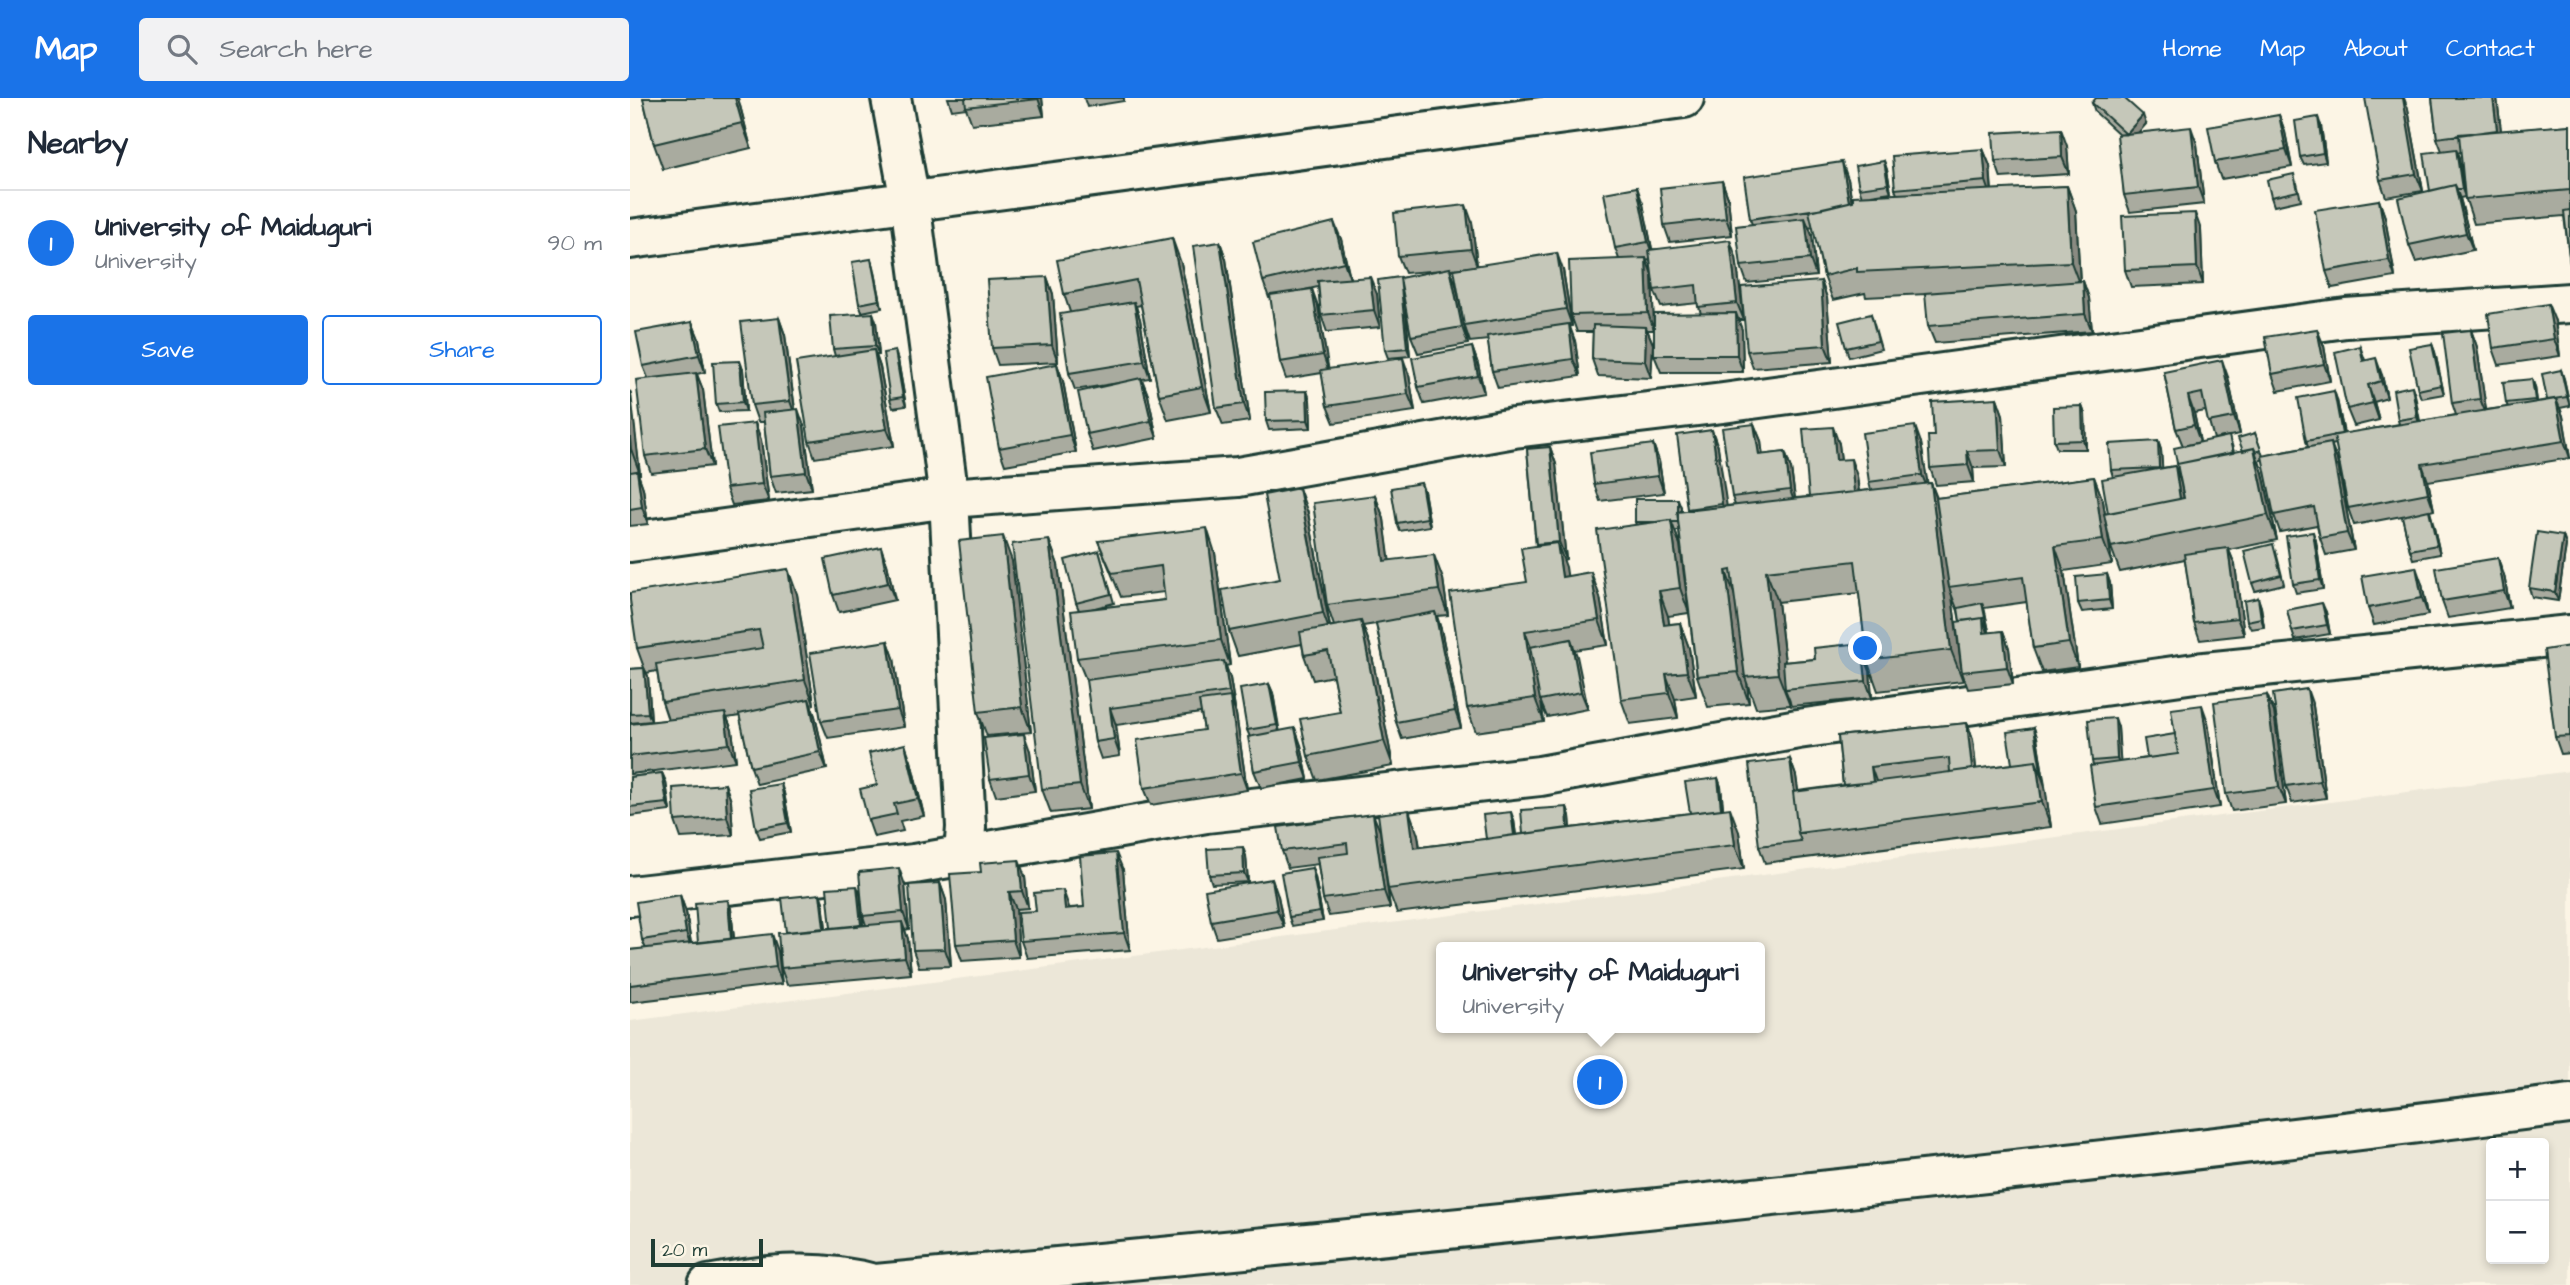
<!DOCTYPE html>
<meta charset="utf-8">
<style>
:root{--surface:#fff;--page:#f2f2f3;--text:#1f2937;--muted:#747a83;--line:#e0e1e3;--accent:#1a73e8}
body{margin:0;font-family:"Architects Daughter",sans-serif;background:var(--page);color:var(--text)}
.controls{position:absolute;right:21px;bottom:21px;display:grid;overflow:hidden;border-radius:7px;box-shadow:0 4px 10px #0003}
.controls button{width:63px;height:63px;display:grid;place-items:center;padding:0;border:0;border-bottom:2px solid var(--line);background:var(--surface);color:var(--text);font:35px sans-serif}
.scale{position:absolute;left:21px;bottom:18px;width:112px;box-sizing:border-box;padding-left:7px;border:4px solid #1f3d34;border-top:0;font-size:19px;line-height:24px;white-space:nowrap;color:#1f3d34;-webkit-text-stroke:5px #fcf5e5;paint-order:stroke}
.you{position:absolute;left:1236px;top:551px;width:24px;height:24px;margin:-18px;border:5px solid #fff;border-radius:50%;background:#1a73e8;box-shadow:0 0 0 10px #1a73e833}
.badge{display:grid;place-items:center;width:46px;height:46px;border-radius:50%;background:var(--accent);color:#fff;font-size:23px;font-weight:700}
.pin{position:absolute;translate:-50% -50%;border:4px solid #fff;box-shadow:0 2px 7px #0006}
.popup{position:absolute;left:806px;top:844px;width:329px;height:91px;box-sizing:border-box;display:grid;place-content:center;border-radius:7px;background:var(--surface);filter:drop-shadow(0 2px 5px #0005);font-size:23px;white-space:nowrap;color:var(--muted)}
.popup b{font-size:26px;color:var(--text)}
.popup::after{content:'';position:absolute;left:50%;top:100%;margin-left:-14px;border:14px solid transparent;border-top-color:var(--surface)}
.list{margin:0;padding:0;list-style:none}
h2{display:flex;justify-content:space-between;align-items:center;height:91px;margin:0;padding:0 28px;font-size:30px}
h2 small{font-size:23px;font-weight:400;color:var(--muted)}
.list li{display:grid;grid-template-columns:46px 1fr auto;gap:21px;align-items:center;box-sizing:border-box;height:105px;padding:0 28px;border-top:2px solid var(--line)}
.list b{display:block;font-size:26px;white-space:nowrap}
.list p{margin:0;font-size:23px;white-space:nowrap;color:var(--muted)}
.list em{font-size:23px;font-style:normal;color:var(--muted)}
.actions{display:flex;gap:14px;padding:21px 28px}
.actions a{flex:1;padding:16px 0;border:2px solid var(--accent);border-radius:7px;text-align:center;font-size:24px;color:var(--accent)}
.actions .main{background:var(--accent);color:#fff}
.icon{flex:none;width:38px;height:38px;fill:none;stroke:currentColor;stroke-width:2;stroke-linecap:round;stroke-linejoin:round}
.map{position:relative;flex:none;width:1940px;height:1187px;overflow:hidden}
header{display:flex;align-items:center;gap:42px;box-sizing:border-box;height:98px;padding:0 35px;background:var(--accent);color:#fff}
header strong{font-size:33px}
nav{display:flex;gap:38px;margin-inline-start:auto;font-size:24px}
.search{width:490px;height:63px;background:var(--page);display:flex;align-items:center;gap:18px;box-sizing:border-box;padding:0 24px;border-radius:7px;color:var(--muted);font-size:26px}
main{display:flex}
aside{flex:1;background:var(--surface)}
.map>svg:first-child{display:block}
</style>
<header>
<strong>Map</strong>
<div class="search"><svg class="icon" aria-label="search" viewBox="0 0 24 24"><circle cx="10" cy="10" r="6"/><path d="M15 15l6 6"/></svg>Search here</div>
<nav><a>Home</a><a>Map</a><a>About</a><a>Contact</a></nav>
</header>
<main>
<aside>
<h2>Nearby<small></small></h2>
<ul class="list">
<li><span class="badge">1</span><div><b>University of Maiduguri</b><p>University</p></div><em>90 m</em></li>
</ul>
<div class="actions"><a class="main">Save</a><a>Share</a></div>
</aside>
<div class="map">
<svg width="1940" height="1187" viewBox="0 0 1940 1187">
<rect width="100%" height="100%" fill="#fcf5e5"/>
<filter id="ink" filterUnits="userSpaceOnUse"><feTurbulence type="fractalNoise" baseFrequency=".0143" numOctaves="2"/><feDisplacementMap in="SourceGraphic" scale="14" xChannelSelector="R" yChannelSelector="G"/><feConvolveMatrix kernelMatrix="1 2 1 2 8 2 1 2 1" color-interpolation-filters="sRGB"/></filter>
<g filter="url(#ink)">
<!-- built -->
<path fill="#ece7d8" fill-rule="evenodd" d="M1940 673V1187H0V923ZM811 849H1129V930H811ZM1861 1045H1914V1161H1861Z"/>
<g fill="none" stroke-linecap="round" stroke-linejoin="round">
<!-- minor casing -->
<g stroke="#1f3d34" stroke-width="44">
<path id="minor" d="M261 0 280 103 319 400 336 729 334 757
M0 141 1054 0
M0 444 319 400 608 379 884 330 1093 305 1716 220 1940 205
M0 798 284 766 576 715 910 678 1168 631 1565 575 1940 537
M246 1186C812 1133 1377 1078 1940 1006
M78 1187C136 1176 190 1170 248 1187"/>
</g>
<!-- minor -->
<use href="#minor" stroke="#fcf5e5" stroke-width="38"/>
</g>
<!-- wall -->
<path fill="#a9ab9f" stroke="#1f3d34" stroke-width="2" fill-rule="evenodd" d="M13 0H108L121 50 33 71 24 46Z
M318 0H412L414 18 342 26 336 10 322 12Z
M454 0H494V3L457 9Z
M1802 0H1867L1871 33 1940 27V166L1934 118 1844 126 1835 99 1830 100 1843 152 1786 164 1779 147 1800 93 1812 53 1807 40ZM1831 54 1835 97 1827 55Z
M1462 5 1516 26 1508 35 1567 46 1574 106 1500 114 1494 97 1490 37 1465 14Z
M1778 11 1793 93 1756 99 1750 82Z
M1649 17 1655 34 1662 69 1591 81 1585 64Z
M1691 28 1696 64 1674 67 1670 59Z
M1437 48 1439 76 1371 80 1365 63Z
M1353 51 1360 68 1362 92 1437 88 1446 113 1450 183H1453L1459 200 1462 233 1305 245 1298 228 1296 196 1236 199 1235 195 1203 202 1194 178 1183 129 1179 130 1182 137 1186 178 1117 185 1111 168 1122 126 1120 121 1218 81 1222 103 1232 98 1229 90 1254 63 1257 72 1261 94 1241 97 1267 96 1265 91Z
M1092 83 1098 100 1102 137 1040 144 1034 127Z
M1667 85 1671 102 1644 108 1641 99Z
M1749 102 1755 119 1765 179 1702 190 1696 173Z
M1013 106 1022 151 1106 159 1114 222H1108L1112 232 1113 274H1031L1024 257 1071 216 1068 205 1031 209 1024 192 1020 162 1016 163 1022 177 1024 232H1017L1023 246 1021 280 968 278 962 261 963 234H947L941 217 989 161 985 150Z
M842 124 847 167 933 172 942 228 939 229 945 243 950 278 868 290 862 273 858 242 840 244 835 229 838 246 788 255 781 238 775 205 780 258 758 260 755 252 770 180 813 172 775 175 768 158ZM834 170 832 218 826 187 820 171Z
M1571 132 1573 186 1501 189 1495 172Z
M711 141 720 180 747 196 750 229 697 234 691 217 688 189 674 192 688 208 698 271 779 277 785 313 704 325 697 308 692 275 656 281 650 264 641 200H639L633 183Z
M590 144 596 161 620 323 593 327 586 310Z
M551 165 581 314 538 322 529 297 511 207 506 208 510 221 520 280 512 281 518 297 527 340 463 353 457 336 488 285 445 292 439 275 440 214 434 196Z
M244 169 252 210 232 214 229 206Z
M417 179 423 196 428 264 368 267 362 250Z
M1191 183 1197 200 1202 264 1123 270 1117 253Z
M243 215 246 224 249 257H246L250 269 264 348 185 360 179 343 205 258 203 251Z
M1241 216 1251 251 1219 259 1216 250Z
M149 220 155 237 165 311 174 328 182 391 146 395 140 378 134 324H128L122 307Z
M1925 223 1930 258 1869 267 1863 250Z
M62 224 69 241 75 274 67 276 73 292 82 368 21 375 15 358 18 280 13 268Z
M1841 232 1847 249 1856 312 1878 309 1876 305 1902 281 1905 289 1907 304 1917 302 1931 272 1934 281 1940 308 1930 310 1933 318 1940 360 1798 383 1804 412 1800 413 1802 421 1810 456 1783 461 1780 452 1772 418 1724 427 1718 410 1706 346 1701 347 1707 362 1724 452 1696 457 1690 440 1687 427 1650 434 1644 417 1633 361 1629 363 1633 375 1647 442 1599 452 1605 467 1614 537 1570 542 1564 525 1555 461 1490 474 1481 449 1476 424 1482 466 1434 473 1448 569 1412 574 1403 550 1397 504 1354 510 1359 533H1357L1358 535 1373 533 1379 550 1383 586 1338 591 1332 574 1330 523 1328 513 1322 498 1333 583 1248 593 1237 562 1229 495 1148 504 1155 564 1226 557 1240 573 1242 600 1161 608 1159 601 1160 607 1126 610 1117 585 1119 605 1078 609 1067 578 1059 515 1038 518 1039 526 1050 525 1059 550 1066 598 1045 601 1048 620 1000 626 991 601 1006 427 1005 424 1051 409V413H1058L1057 411 1088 349 1096 408 1105 407 1102 399 1124 326 1131 343 1132 357 1155 354 1161 371 1165 400 1179 399 1209 346 1211 362 1227 378 1229 393 1241 392 1239 384 1291 345 1297 385H1301L1307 400 1464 379 1473 403 1475 416 1478 415 1483 379 1481 372 1528 343 1531 352 1532 370 1545 368 1551 385 1554 400 1602 347 1604 354 1613 353 1625 335 1633 358 1678 349 1676 343 1704 293 1707 302 1714 336 1769 326 1768 322 1785 297 1790 323 1826 317 1822 305ZM1045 433H1049L1059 512 1050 447Z
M1802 246 1805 254 1814 296 1791 300 1788 292Z
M1694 248 1700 283 1648 293 1642 276Z
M1730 248 1735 262 1752 277 1757 300 1744 304 1749 322 1724 328 1717 311Z
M842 249 848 266 854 295 794 306 788 289Z
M268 262 276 308 263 310 260 301Z
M427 266 433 283 446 354 375 367 369 350Z
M113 271 116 313 89 314 86 306Z
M1534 274 1598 279 1610 336 1584 341 1576 313 1564 315 1570 344 1553 348 1546 331Z
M0 293 10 376H8L13 390 18 426 0 428Z
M677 293 680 302 681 330 639 332 636 323Z
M1367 300 1373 317 1376 369 1343 370 1344 384 1306 387 1300 370 1304 338Z
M1452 308 1455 316 1456 351H1427L1424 343Z
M125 325 131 342 139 403 102 407 96 390Z
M1023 346 1029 363 1034 395 970 403 964 386Z
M920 349 926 366 936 461 933 462 937 478 970 499 978 547 944 552 958 611 917 619 911 605 914 624 846 634 837 610 897 484 906 448 897 351Z
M794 393 800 428 770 433 767 425Z
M745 397 754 421 759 462 813 481 818 517 807 518 811 531 831 630 772 641 766 624 746 526 733 528 740 547 763 668 687 682 678 658 710 614 703 578 683 582 674 557 672 546 608 558 599 533 650 481 678 415 700 528H704L697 507Z
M1933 438 1936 447 1928 503 1902 499 1899 490Z
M419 442 428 467 459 711 421 715 412 691Z
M468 443 585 455 600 567 596 568 600 580 605 611H604L606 616 617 692 521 707 514 690 574 632 571 615 486 627 490 658 471 661 465 644 457 584 447 560 449 512 446 505 469 453 484 505 461 511 535 502 534 494 491 499Z
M1686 443 1693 491 1666 495 1663 486Z
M1646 454 1654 486 1625 493 1622 485Z
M382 463 401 634 357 638 348 614Z
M257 466 265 502 209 514 203 497Z
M1477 476 1480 485 1482 511 1452 514 1448 505Z
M1874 477 1880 510 1818 520 1812 503Z
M1792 486 1798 517 1744 527 1738 510Z
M167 496 184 606 181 607 185 618 197 671 127 686 121 669 110 618 97 620 102 632 106 663 0 676V626L38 622 32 604 27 573 16 575 7 550Z
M1628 500 1631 509 1634 529 1621 531 1617 523Z
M1696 514 1700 536 1665 542 1662 533Z
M258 543 264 560 274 629 198 640 191 623Z
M1940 548V655L1931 656 1925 639Z
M14 570 18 578 21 623 0 625V571Z
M639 586 643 595 649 633 671 647 678 681 631 690 624 673 620 639 617 632Z
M1637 597 1644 614 1656 706 1602 713 1596 696Z
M1683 608 1696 700 1662 705 1656 688Z
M1578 624 1590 709 1472 726 1466 709 1463 668 1462 663 1488 629 1490 664 1517 660 1545 636Z
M1337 625 1343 642 1346 671 1382 666 1404 630 1407 639 1421 729 1135 765 1129 748 1160 661 1166 678 1168 693 1213 687 1208 638Z
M400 653 405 693 366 698 360 681Z
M281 663 294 718 270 723 273 733 244 739 238 722 247 687Z
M32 675 36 684 40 713 0 718V679Z
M1088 680 1091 689 1093 710 1109 734 1114 771 767 815 758 791 788 737 790 749 856 741 884 722 886 737 893 736 937 709 940 718 941 730 1060 715Z
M95 686 101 703 103 737 51 740 45 723Z
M154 695 161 734 130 740 126 731Z
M750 733 760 810 699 818 693 801 688 766 658 770 652 753Z
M616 758 618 784 582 786 579 777Z
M682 770 685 779 693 823 662 828 659 819Z
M493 772 500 852 397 860 391 843 440 810 454 809Z
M395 779 398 810 386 811 389 859 332 863 326 846Z
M310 785 316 802 321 868 289 869 283 852Z
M275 787 279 831 275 832 278 841 281 876 157 887 151 870 156 834 190 796 193 804 196 830H201L230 796 233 827H236L233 818Z
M50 797 56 814 61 845H68L101 811 104 840 148 853 152 886 0 904V852L16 851 12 842Z
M648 798 654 829 587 840 581 823Z"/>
<!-- shaded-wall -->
<path fill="#8a8b82" stroke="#1f3d34" stroke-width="2" d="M105 0H108L121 50 112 25Z
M408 0H412L414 18Z
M1773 0H1774L1778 11 1793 93 1786 76Z
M1863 0H1867L1873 49 1867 32Z
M1513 17 1516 26 1499 45 1496 36Z
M1649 17 1655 34 1662 69 1656 52Z
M1688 19 1691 28 1696 64 1693 55Z
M1561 29 1567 46 1574 106 1568 89Z
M1431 31 1437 48 1439 76 1432 59Z
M1353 51 1360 68 1362 100 1356 83Z
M1826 51 1829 59 1835 99 1832 91Z
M1254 63 1257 72 1261 94 1258 86Z
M1212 64 1218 81 1225 123 1219 106Z
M1092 83 1098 100 1102 137 1096 120Z
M1825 87 1831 104 1843 152 1836 135Z
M1437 88 1446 113 1450 188 1441 164Z
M1007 89 1013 106 1024 161 1018 144Z
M1749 102 1755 119 1765 179 1759 162Z
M836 107 842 124 847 168 841 151Z
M1565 115 1571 132 1573 186 1567 169Z
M1175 120 1182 137 1186 178 1180 161Z
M704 124 711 141 720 181 714 164Z
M542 140 551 165 581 314 572 289Z
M1100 142 1106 159 1114 222 1107 205Z
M590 144 596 161 620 323 614 306Z
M927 155 933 172 942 228 936 211Z
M1016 160 1022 177 1024 232 1018 215Z
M241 161 244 169 252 210 249 202Z
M820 170 826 187 838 246 832 229Z
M417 179 423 196 428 264 422 247Z
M740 179 747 196 750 229 744 212Z
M770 179 773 188 780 258 777 250Z
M1191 183 1197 200 1202 264 1195 247Z
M1453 183 1459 200 1462 233 1455 216Z
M682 191 688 208 699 274 693 257Z
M504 204 510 221 520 280 514 263Z
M1918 206 1925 223 1930 258 1924 241Z
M243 215 246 224 249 257 245 248Z
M1106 215 1112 232 1113 274 1107 257Z
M149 220 155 237 166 320 160 303Z
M62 224 69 241 75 274 69 257Z
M939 226 945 243 950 278 943 261Z
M1016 229 1023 246 1021 280 1015 263Z
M1687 231 1694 248 1700 283 1694 266Z
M1841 232 1847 249 1857 318 1850 301Z
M1802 246 1805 254 1814 296 1811 287Z
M842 249 848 266 854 295 848 278Z
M244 252 250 269 264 348 257 331Z
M265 253 268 262 276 308 273 299Z
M773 260 779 277 785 313 778 296Z
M1746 260 1752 277 1757 300 1751 283Z
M1592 262 1598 279 1610 336 1604 319Z
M110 263 113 271 116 313 113 304Z
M427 266 433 283 446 354 440 337Z
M1931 272 1934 281 1940 308 1937 299Z
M66 275 73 292 82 368 75 351Z
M511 280 518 297 527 340 521 323Z
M1902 281 1905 289 1908 310 1905 302Z
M1738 287 1744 304 1749 322 1743 305Z
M1782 288 1785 297 1790 328 1787 319Z
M0 293 1 295 10 376 1 351 0 340Z
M677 293 680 302 681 330 678 322Z
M1704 293 1707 302 1716 345 1712 336Z
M1558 298 1564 315 1570 344 1564 327Z
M1367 300 1373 317 1376 369 1370 352Z
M1926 301 1933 318 1940 360 1934 343Z
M1452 308 1455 316 1456 351 1453 342Z
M168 311 174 328 182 391 176 374Z
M125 325 131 342 139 403 132 386Z
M1124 326 1131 343 1135 374 1129 357Z
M1285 328 1291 345 1299 394 1292 377Z
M1203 329 1209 346 1213 379 1206 362Z
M1082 332 1088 349 1099 423 1092 406Z
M1528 343 1531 352 1533 378 1529 370Z
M1701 345 1707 362 1724 452 1717 435Z
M1023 346 1029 363 1034 395 1028 378Z
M920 349 926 366 936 461 929 444Z
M1624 350 1633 375 1647 442 1638 417Z
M1337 353 1343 370 1344 384 1338 367Z
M1155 354 1161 371 1166 409 1160 392Z
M1221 361 1227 378 1231 416 1224 399Z
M1792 366 1798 383 1804 412 1798 395Z
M1545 368 1551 385 1558 424 1551 407Z
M7 373 13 390 18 426 12 409Z
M1464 379 1473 403 1482 466 1473 442Z
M791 385 794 393 800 428 797 420Z
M1301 385 1312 416 1319 489 1322 498 1333 583 1321 552Z
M669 390 678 415 702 540 693 515Z
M745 397 754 421 763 488 754 463Z
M1048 401 1051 409V433L1048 424Z
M1799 412 1802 421 1810 456 1807 447Z
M1041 422 1050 447 1059 515 1050 490Z
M577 430 585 455 600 567 591 542Z
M1683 434 1686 443 1693 491 1690 482Z
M373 438 382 463 401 634 392 609Z
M1933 438 1936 447 1928 503 1925 494Z
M419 442 428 467 459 711 450 687Z
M927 445 936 469 941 503 932 479Z
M1425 448 1434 473 1448 569 1439 545Z
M251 449 257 466 265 502 258 485Z
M1598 450 1605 467 1614 537 1607 520Z
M804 457 813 481 818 517 809 492Z
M1868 460 1874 477 1880 510 1874 493Z
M1786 469 1792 486 1798 517 1792 500Z
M158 471 167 496 184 606 175 582Z
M1096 473 1107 504 1115 579 1117 585 1119 605 1108 574Z
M1136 473 1148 504 1158 591H1155L1159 601 1160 607 1148 576Z
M961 474 970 499 978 547 969 522Z
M1477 476 1480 485 1482 511 1479 502Z
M1029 493 1038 518 1043 552 1034 527Z
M1628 500 1631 509 1634 529 1631 520Z
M1352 505 1355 514 1359 533 1356 524Z
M1692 505 1696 514 1700 536 1697 527Z
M805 514 811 531 831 630 825 613Z
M1353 520 1359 537 1354 535Z
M731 523 740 547 763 668 754 643Z
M1050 525 1059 550 1066 598 1057 574Z
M895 533 904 558 914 624 905 600Z
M1373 533 1379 550 1383 586 1377 569Z
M941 541 947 558 958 611 951 594Z
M258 543 264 560 274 629 268 612Z
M1233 556 1240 573 1242 600 1236 583Z
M594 563 600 580 605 611 599 594Z
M14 570 18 578 21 623 18 615Z
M1036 576 1045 601 1048 620 1039 595Z
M639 586 643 595 650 635 647 627Z
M1677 591 1683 608 1696 700 1690 683Z
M1637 597 1644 614 1656 706 1649 689Z
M600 599 606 616 617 692 611 675Z
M179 601 185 618 197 671 190 654Z
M1572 607 1578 624 1590 709 1584 692Z
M480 610 486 627 490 658 484 641Z
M95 615 102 632 106 663 99 646Z
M1485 620 1488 629 1491 670 1487 661Z
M1337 625 1343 642 1349 696 1343 679Z
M665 630 671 647 678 681 672 664Z
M1404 630 1407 639 1415 688 1412 679Z
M394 636 400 653 405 693 399 676Z
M275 646 281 663 294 718 288 701Z
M1160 661 1166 678 1174 735H1170Z
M1406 663 1415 688 1421 729 1412 704Z
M1241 669 1247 686 1244 692Z
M32 675 36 684 40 713 37 705Z
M1088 680 1091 689 1095 729 1092 720Z
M95 686 101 703 103 737 97 719Z
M151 686 154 695 161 734 158 725Z
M937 709 940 718 942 750 939 741Z
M1100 710 1109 734 1114 771 1105 747Z
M779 712 788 737 793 775 784 750Z
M881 714 884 722 888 755 885 746Z
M743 716 750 733 760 810 754 793Z
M613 749 616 758 618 784 614 775Z
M486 755 493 772 500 852 494 835Z
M389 762 395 779 398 810 392 793Z
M269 770 275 787 279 831 273 814Z
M682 770 685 779 693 823 690 814Z
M642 781 648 798 654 829 647 812Z
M310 785 316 802 321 868 315 851Z
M227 788 230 796 234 837 231 829Z
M433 792 439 809 441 828 435 811Z
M379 794 386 811 389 859 383 842Z
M190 796 193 804 197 840 194 832Z
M50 797 56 814 62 852 56 835Z
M98 802 101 811 105 851 102 843Z
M272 824 278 841 281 876 275 859Z
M142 836 148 853 152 886 146 869Z"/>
<!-- building -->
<path fill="#c5c7b9" stroke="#1f3d34" stroke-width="2" d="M13 0H105L112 25 24 46Z
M335 0H408V1L336 9Z
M1466 0H1494L1513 17 1496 36 1462 5Z
M1735 0H1773L1786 76 1750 82Z
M1802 0H1863L1867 32 1807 40Z
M1649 17 1656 52 1585 64 1578 29Z
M1688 19 1693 55 1670 59 1665 23Z
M1940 27V92L1835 101 1829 36Z
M1561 29 1568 89 1494 97 1487 37Z
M1431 31 1432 59 1365 63 1363 35Z
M1353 51 1356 83 1265 91 1262 58Z
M1826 51 1832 91H1827L1825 87 1800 93 1794 55Z
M1254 63 1258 86 1229 90 1225 68Z
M1212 64 1219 104 1194 110 1120 121 1114 79Z
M1664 76 1668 93 1641 99 1637 82Z
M1092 83 1096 120 1034 127 1030 90Z
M1825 87 1836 135 1779 147 1768 100Z
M1437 88 1441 164 1227 174V170L1194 178 1179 113 1223 103V98Z
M1007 89 1018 144 985 150 974 95Z
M1749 102 1759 162 1696 173 1685 112Z
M836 107 841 151 768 158 764 115Z
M1940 112V166L1934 113Z
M1565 115 1567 169 1495 172 1492 118Z
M1175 120 1180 161 1111 168 1106 128Z
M704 124 714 164 633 183 623 144Z
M542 140 572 289 529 297 506 182 434 196 427 162Z
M1100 142 1107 205 1068 209 1066 187 1024 192 1019 152Z
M590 144 614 306 586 310 563 148Z
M927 155 936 211 834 227 824 171Z
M1016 160 1018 215 941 217 939 163Z
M241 161 249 202 229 206 222 164Z
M820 170 832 229 781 238 770 180Z
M417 179 422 247 362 250 357 182Z
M740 179 744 212 691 217 688 183Z
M770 179 777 250 755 252 748 182Z
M1191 183 1195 247 1117 253 1111 189Z
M1453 183 1455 216 1298 228 1295 195Z
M682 191 693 257 650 264 640 197Z
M504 204 514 263 439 275 430 216Z
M1918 206 1924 241 1863 250 1858 216Z
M243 215 245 248 203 251 200 218Z
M1106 215 1107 257H1024V216Z
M1241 216 1248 243 1216 250 1209 224Z
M149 220 160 303 122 307 111 224Z
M62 224 69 257 13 268 6 234Z
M939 226 943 261 862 273 857 238Z
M963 227 1016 229 1015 263 962 261Z
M1687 231 1694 266 1642 276 1635 239Z
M1841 232 1850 301 1822 305 1813 235Z
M1802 246 1811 287 1788 292 1779 250Z
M1730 248 1733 263 1746 260 1751 283 1738 287 1743 305 1717 311 1705 254Z
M842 249 848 278 788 289 782 260Z
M244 252 257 331 179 343 166 264Z
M265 253 273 299 260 301 253 255Z
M773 260 778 296 697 308 691 272Z
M1592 262 1604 319 1578 324 1572 295 1558 298 1564 327 1546 331 1534 274Z
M110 263 113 304 86 306 83 264Z
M427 266 440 337 369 350 356 279Z
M1931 272 1937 299 1917 302 1912 276Z
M66 275 75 351 15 358 6 282Z
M511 280 521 323 457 336 448 294Z
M1902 281 1905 302 1876 305 1873 284Z
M1782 288 1787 319 1768 322 1763 292Z
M677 293 678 322 636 323 635 294Z
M1704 293 1712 336 1676 343 1668 300Z
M1367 300 1370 352 1337 353 1338 367 1300 370 1298 338H1304L1302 304Z
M1926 301 1934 343 1792 366 1798 395 1718 410 1704 337Z
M1452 308 1453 342 1424 343 1423 309Z
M168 311 176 374 140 378 133 315Z
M125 325 132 386 96 390 88 329Z
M1124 326 1129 357 1155 354 1160 392 1102 399 1092 330Z
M1285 328 1292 377 1239 384 1232 335Z
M1203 329 1206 362 1221 361 1224 394 1179 399 1173 331Z
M1082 332 1092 406 1057 411 1047 337Z
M1625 335 1631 352 1626 354 1624 350 1613 353 1608 340Z
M1599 338 1603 355 1547 366 1548 370 1544 350Z
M1528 343 1529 370 1481 372 1479 346Z
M1701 345 1717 435 1690 440 1684 409 1644 417 1632 358Z
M1023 346 1028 378 964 386 960 354Z
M920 349 929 444 906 446 897 351Z
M1624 350 1638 417 1481 449 1474 416 1554 400 1547 366Z
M1545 368 1550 401 1478 415 1472 381Z
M7 373 12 409 0 411V374Z
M1464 379 1473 442 1425 448 1439 545 1403 550 1393 479 1319 489 1306 400Z
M791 385 797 420 767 425 761 390Z
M1301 385 1321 552 1237 562 1225 463 1136 473 1148 576 1115 579 1101 472 1096 473 1108 574 1067 578 1047 414Z
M669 390 693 515 599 533 592 492 650 481 634 397Z
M745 397 754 463 804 457 809 492 697 507 683 405Z
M1005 401H1048V424H1041V422L1029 424H1005Z
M1799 412 1807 447 1780 452 1772 418Z
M1041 422 1050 490 1029 493 1034 527 1050 525 1057 574 1036 576 1039 595 991 601 967 432Z
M577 430 591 542 447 560 441 513 535 502 531 468 482 475 468 443Z
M1683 434 1690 482 1663 486 1656 438Z
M1907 434 1933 438 1925 494 1899 490Z
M373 438 392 609 348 614 329 443Z
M419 442 450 687 412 691 382 446Z
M927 445 932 479 961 474 969 522 895 533 905 600 837 610 820 495 897 484 891 450Z
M1643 446 1651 477 1622 485 1614 453Z
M251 449 258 485 203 497 195 461Z
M1598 450 1607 520 1564 525 1554 456Z
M469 453 481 496 446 505 435 462Z
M1868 460 1874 493 1812 503 1806 470Z
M1786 469 1792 500 1738 510 1732 478Z
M158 471 175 582 32 604 26 566 133 550 129 532 7 550 0 502V495Z
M1477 476 1479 502 1448 505 1446 479Z
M1628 500 1631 520 1617 523 1614 503Z
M1352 505 1356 524 1354 525 1353 520 1330 523 1328 510Z
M1692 505 1697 527 1662 533 1657 512Z
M805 514 825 613 766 624 746 525Z
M1353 520 1354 535 1373 533 1377 569 1332 574 1326 524Z
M731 523 754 643 678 658 670 621 710 614 698 553 674 557 670 534Z
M941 541 951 594 910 602 900 549Z
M258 543 268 612 191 623 180 555Z
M1222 546 1224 557 1233 556 1236 583 1155 591 1153 564 1185 561 1184 550Z
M1940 548V638L1925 639 1914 552Z
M594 563 599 594 480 610 484 641 465 644 456 582Z
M14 570 18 615 0 616V571Z
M639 586 647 627 617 632 610 591Z
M1677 591 1690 683 1656 688 1643 596Z
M1637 597 1649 689 1596 696 1584 604Z
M600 599 611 675 514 690 507 642 574 632 569 603Z
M179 601 190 654 121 669 109 616Z
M1572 607 1584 692 1466 709 1460 668 1548 656 1541 611Z
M95 615 99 646 0 658V626Z
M1485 620 1487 661 1462 663 1458 622Z
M1337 625 1342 671 1320 674 1319 660 1241 669 1243 684 1213 687 1208 638Z
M665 630 672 664 624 673 618 639Z
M1404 630 1412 679 1406 663 1382 666 1377 634Z
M394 636 399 676 360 681 354 640Z
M1545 636 1548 656 1517 660 1514 641Z
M275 646 288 701 264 706 267 716 238 722 230 691 247 687 239 655Z
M1160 661 1164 694H1163L1168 735 1171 743 1129 748 1119 666Z
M1406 663 1412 704 1168 735 1163 694Z
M32 675 37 705 0 709V679Z
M1088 680 1091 711 1060 715 1055 684Z
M95 686 97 719 45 723 43 690Z
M151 686 158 725 126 731 119 691Z
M937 709 938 730 893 736 891 712Z
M1100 710 1105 747 758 791 748 716 779 712 784 750Z
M881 714 884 737 856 741 853 717Z
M743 716 754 793 693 801 687 759 718 755 717 745 652 753 648 729Z
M613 749 614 775 579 777 577 751Z
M486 755 494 835 391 843 388 814 406 813 404 795 433 792 435 811 454 809 450 758Z
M389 762 392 793 379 794 383 842 326 846 320 776 351 774 350 765Z
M269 770 273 814 233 818 229 774Z
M682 770 690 814 659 819 651 775Z
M642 781 647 812 581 823 575 792Z
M310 785 315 851 283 852 279 787Z
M227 788 231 827 201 830 197 790Z
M190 796 194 830 156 834 152 800Z
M50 797 56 835 12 842 6 804Z
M98 802 101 841 68 845 65 805Z
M272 824 275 859 151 870 148 835Z
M142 836 146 869 0 887V852Z"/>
</g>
</svg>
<div class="controls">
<button>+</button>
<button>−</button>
</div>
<div class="scale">20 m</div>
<div class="you"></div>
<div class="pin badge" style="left:970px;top:984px">1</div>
<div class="popup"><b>University of Maiduguri</b>University</div>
</div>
</main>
